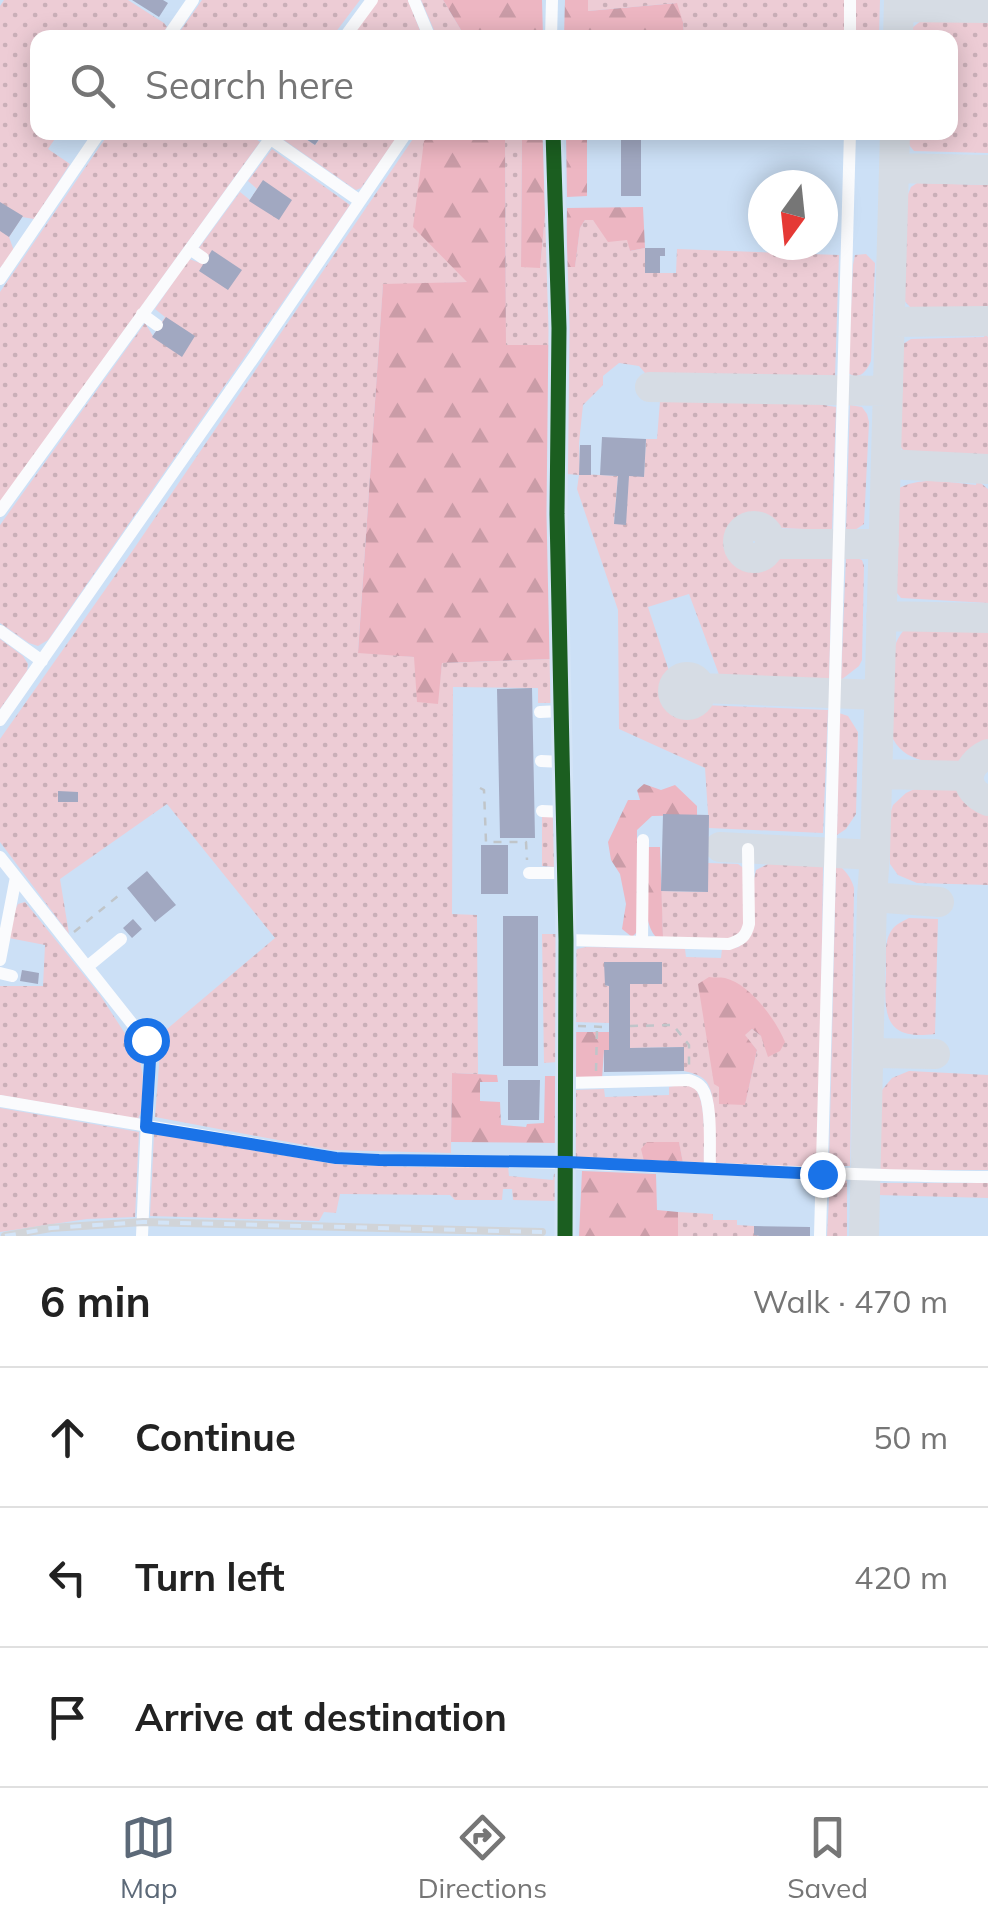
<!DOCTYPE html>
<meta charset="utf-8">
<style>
:root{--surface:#fff;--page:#f2f2f2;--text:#222;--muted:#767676;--line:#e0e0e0;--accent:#5c6978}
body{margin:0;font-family:Mulish,sans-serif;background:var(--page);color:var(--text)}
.compass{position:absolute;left:748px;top:170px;width:90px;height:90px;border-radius:50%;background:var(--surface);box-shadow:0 5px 25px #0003;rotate:195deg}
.stop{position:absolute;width:30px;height:30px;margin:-22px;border:8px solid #1a73e8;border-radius:50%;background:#fff}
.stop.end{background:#1a73e8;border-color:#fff;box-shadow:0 2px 10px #0008}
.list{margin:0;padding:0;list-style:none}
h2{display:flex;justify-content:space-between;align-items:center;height:130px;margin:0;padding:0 40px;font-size:42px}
h2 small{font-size:32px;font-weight:400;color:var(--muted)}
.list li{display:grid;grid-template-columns:65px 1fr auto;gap:30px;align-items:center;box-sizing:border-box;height:140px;padding:0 40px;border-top:2px solid var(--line)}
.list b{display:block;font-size:38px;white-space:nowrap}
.list em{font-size:32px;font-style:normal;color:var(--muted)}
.icon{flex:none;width:55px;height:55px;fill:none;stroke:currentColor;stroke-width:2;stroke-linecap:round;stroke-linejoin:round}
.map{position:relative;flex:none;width:988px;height:1236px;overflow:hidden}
.search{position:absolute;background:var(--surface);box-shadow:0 5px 25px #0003;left:30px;right:30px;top:30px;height:110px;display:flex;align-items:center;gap:25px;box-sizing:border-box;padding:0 35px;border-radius:20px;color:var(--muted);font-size:38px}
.sheet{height:550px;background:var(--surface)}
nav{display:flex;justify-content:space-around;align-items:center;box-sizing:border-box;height:140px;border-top:2px solid var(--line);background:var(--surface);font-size:28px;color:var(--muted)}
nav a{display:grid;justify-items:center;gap:5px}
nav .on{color:var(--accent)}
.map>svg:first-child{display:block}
</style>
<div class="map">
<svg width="988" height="1236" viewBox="0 0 988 1236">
<defs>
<pattern id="green-dots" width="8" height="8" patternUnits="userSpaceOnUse" patternTransform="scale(2.5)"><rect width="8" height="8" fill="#edccd5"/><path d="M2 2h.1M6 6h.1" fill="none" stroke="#caafb8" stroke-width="1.8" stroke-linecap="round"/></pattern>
<pattern id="forest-firs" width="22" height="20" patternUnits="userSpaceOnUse" patternTransform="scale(2.5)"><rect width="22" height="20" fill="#edb6c2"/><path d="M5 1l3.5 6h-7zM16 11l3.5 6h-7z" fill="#ca9ca7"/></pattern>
</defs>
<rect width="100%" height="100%" fill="#dbe5ef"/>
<!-- built -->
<path fill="#cce0f6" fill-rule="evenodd" d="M0 0H988V1236H0ZM38 38H950V132H38ZM763 185H823V245H763Z"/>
<!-- green -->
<path fill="url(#green-dots)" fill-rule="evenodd" d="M4 0H128L164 23 167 27 160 37 38 38V132L59 133 48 149 70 164 34 219 22 217 9 237 14 251 0 268V6Z
M202 0H360L332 37H176Z
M377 0H408L423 38H350Z
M421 0H443L461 30 462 37H437Z
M588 0H844V37H684L683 22 676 3 588 11Z
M855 0H880L879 37H856Z
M922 20 988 22V153L914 151 905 140V133L950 132V38L909 37 912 28Z
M109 133H247L260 142 0 502V292Z
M282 133H302L300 135 315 145 324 133H400L361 188 356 190 284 140Z
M417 133H433L424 142 468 282 383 285 358 652 414 657 437 704 442 663 551 659 553 703H538V688L453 687 452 914 477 915 478 1074 452 1073 451 1153 331 1150 155 1117 160 1052 154 1040 275 938 167 804 60 879 69 934 0 842V739L133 550Z
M505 133H522L521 267H540L545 215 549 220V345H506Z
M272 149 350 205 48 640 38 646 29 643 0 623V525L145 323 153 336 165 317 155 309 189 259 203 264 208 255 199 248 240 192 250 200 257 189 248 181Z
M917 183 988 185V314L985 315 983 308 910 307 902 298 904 204 911 187Z
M585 220H593L628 240 630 251 645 248 646 273H676L677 249 839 255 835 376 645 373 639 366 619 363 603 376V385L583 405 579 443 580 474 618 476 614 523 629 476H644L646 439H657L660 401 818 404 836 407 832 530 778 528 768 520 747 518 732 533 728 534 727 546H731C735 565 756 569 771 561L777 562 780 557 832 559 829 684 721 680 689 594 648 607 671 677 664 692 672 709C686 714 691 713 703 705L828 710 823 833 709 828 705 768 619 729 618 610 577 489 579 475 567 474 566 267 575 266 580 228Z
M866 254 875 263 871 361C867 371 859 381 848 373L853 265 855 255Z
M985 334 988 337V456L978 462 977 457 905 453 898 443 899 351 903 344 911 339 984 337Z
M850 405 862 407 867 414 869 422 864 524 852 532 846 531Z
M977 480 988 489V603L901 598 894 589 896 490C920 475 949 483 976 485Z
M846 557H854L862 560 864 566 862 660 859 666 841 680Z
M905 629 988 632V748L974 754 967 764C937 764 898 765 889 728 886 714 890 695 891 680 892 661 891 644 905 629Z
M0 639 23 656 28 664 27 671 0 709Z
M839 713 848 716 858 732 856 814 846 829 837 835Z
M925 784 965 785 977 803 988 806V885L917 883 898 875 890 864 888 820 893 805 906 793Z
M542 816H556V867L542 866Z
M815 862 823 865 819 1161 817 1166 811 1168 715 1163C714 1143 718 1096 706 1081 701 1075 692 1073 684 1071V1047L630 1048V984H662V962H605V985L609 986V1023L574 1022 573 954 577 949 586 947 685 949 686 957 721 958 722 949 739 947 756 870 768 864ZM747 990 761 1036 752 1029 744 1035 757 1050 745 1104H719V1086Z
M708 863 738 864 745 869 746 929 728 940 663 937 661 891 707 892Z
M836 863C845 870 851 877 854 888L850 1166H829Z
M25 902 100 995 139 1055 143 1077 141 1112 138 1119 0 1095V986H43L45 945 9 938 13 914 18 904Z
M909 918 938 919 935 1034C883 1041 884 1013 886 973 886 961 884 944 890 933 894 925 901 922 909 918Z
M542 934H556L558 1062 544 1063Z
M909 1071 988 1075V1170H879L882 1090 892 1078Z
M682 1084 694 1086C708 1106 703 1140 704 1163H683L679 1143 644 1161 578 1159 574 1154 575 1090 604 1089 605 1097 669 1095V1087Z
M0 1108 139 1132 135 1217 87 1219 0 1232Z
M154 1134 337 1163 508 1166 509 1176 553 1180 554 1174 557 1173 558 1201 513 1200 512 1189H503L502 1200H455L450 1195 340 1194 336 1213 324 1212 319 1221 150 1216Z
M830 1179H844L847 1181V1236H827Z
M877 1183H988V1198L877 1195Z
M678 1212 713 1214V1220H737V1225L754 1226V1234L760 1236H678Z"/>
<!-- forest -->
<path fill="url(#forest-firs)" d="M443 0H542L543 37H462L461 30Z
M565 0H588V11L677 3 683 22 684 37H564Z
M433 133H505L506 345H549L551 659 442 663 438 704 417 702 414 657 358 653 383 284 467 282 413 227 424 141Z
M522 133H544L545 215 540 268 521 267Z
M566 133H587V196L567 197Z
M643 207 645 248 630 251 627 240 608 242 593 220H585L580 228 575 267H566L567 208Z
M644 784 661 790 675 785 697 806V815L652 816 637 830V932L632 937 622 929 626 904 620 874 611 860 608 842 628 800H640L637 790Z
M646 847H660L663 937H656C640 920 646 870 646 847Z
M709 977C715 978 720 977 725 978 750 984 776 1020 785 1042L780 1051 768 1057 761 1036 752 1029 745 1035 757 1050 745 1105 719 1104V1087L714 1084 698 984Z
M573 1032H609V1050H604L602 1079H574Z
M452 1073 497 1075 498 1082H480V1101L500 1102 501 1125 526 1127 527 1124 544 1123 545 1076H562L561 1143 451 1142Z
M647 1142H679L683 1163 644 1161 641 1149Z
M582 1171 656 1174 657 1210 678 1212V1236H579Z"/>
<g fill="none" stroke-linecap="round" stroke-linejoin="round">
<!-- taxiway -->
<path stroke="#d6dce4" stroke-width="30" d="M899 7 988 8
M898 38 899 0
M894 168 988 170
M890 322 988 321
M650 387 888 391
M886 464 988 469
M738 542a16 16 0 1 1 32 0a16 16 0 1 1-32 0Z
M771 544H884
M881 616 988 618
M673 691a14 14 0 1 1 28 0a14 14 0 1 1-28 0Z
M701 688 879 695
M988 754C963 766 962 790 988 801
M877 774 969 776
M720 847 875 855
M872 897 939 902
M869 1053 935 1054
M864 1236 872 897 875 855 895 132"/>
</g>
<!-- building -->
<path fill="#a1a8c1" d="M132 0H163L168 3 159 17Z
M302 132H324L315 145 300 135Z
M621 132H641V196H621Z
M263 180 292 200 279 220 249 201Z
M0 202 23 216 9 237 0 231Z
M645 248H665V256H660V273H645Z
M212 250 242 270 228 290 199 271Z
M166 317 195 336 182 357 152 337Z
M602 437 646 439 644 477 629 476 626 525 614 524 618 476 600 475Z
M580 445H591V475H579Z
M532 688 535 838H500L497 689Z
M58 791 78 792V802H58Z
M663 814 709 815 708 892 661 891Z
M481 845H508V894H481Z
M147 871 176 905 155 922 127 888Z
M503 916H538V1066H503Z
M133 919 142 929 132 938 123 928Z
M604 962H662V984H630V1048L684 1047V1071L604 1072V1050H609V986L605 985Z
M22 970 39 973 38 984 20 981Z
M508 1080H540L539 1120H508Z
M754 1226 810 1227V1236H760L754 1235Z"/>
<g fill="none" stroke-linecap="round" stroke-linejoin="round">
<!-- path -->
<path stroke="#c0c5c9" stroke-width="2.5" stroke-dasharray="8 8" stroke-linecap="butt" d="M480 788 484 790 486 842H526L527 860
M74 932 118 896
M578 1026 604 1027
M630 1026 673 1025 689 1045V1069
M596 1071 597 1027"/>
<!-- minor -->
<path stroke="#fafbfd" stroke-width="12" d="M414 0 430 38
M850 0V38
M167 38 193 0
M344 38 372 0
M551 38 552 0
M261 132 360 201
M553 132 559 328 557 514 566 940 565 1236
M190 249 203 258
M0 279 100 132
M142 314 157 325
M0 511 275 132
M0 631 42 661
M540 712 561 711
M0 720 254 357 407 132
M541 761 562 762
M542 811 563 812
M0 857 145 1040 150 1049 142 1236
M529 873H564
M566 940 729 944C741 940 746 937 749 924L748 849
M642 942 643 840
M0 960 16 877
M87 967 121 939
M0 973 12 976
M567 1083 689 1080C696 1083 697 1082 702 1088 713 1103 709 1150 710 1169
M0 1101 336 1158C414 1163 492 1160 571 1163 710 1168 849 1176 988 1177
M820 1236 850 132"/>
<!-- rail casing -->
<g stroke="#d1d4d8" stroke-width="8">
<path id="rail" d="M5 1236 51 1228 143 1222 542 1232"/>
</g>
<!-- rail -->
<use href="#rail" stroke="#d3e4f7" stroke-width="4" stroke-dasharray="11" stroke-linecap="butt"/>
<!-- cycleway casing -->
<g stroke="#d3e4f7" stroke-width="21">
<path id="cycleway" d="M553 132 559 328 557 514 566 940 565 1236"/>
</g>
<!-- cycleway -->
<use href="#cycleway" stroke="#1b5e20" stroke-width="15"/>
</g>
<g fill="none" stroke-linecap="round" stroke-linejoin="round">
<!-- route -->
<path stroke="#1a73e8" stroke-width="12" d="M146 1040 150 1049V1060L146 1127 336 1158 379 1160 567 1162 822 1174"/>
</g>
</svg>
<svg class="compass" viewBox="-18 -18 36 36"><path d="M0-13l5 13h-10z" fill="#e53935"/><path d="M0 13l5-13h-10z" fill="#767676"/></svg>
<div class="stop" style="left:146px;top:1040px"></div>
<div class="stop end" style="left:822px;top:1174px"></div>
<div class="search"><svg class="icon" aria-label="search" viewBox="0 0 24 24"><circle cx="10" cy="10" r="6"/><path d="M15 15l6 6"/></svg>Search here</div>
</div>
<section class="sheet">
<h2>6 min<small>Walk · 470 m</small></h2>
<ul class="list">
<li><svg class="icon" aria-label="ahead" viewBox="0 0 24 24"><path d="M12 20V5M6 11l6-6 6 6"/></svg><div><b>Continue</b></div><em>50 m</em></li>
<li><svg class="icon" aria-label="left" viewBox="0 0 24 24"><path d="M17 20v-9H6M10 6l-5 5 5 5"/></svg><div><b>Turn left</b></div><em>420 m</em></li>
<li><svg class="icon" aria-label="arrive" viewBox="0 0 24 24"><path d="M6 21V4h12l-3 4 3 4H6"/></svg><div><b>Arrive at destination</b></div></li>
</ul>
</section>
<nav>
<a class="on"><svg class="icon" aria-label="map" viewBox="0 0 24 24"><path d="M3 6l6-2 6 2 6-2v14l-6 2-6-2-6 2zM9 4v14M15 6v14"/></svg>Map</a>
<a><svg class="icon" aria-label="directions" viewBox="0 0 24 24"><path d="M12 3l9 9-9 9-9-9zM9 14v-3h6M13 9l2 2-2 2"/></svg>Directions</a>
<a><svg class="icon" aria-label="saved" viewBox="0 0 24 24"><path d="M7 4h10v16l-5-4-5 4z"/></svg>Saved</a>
</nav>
